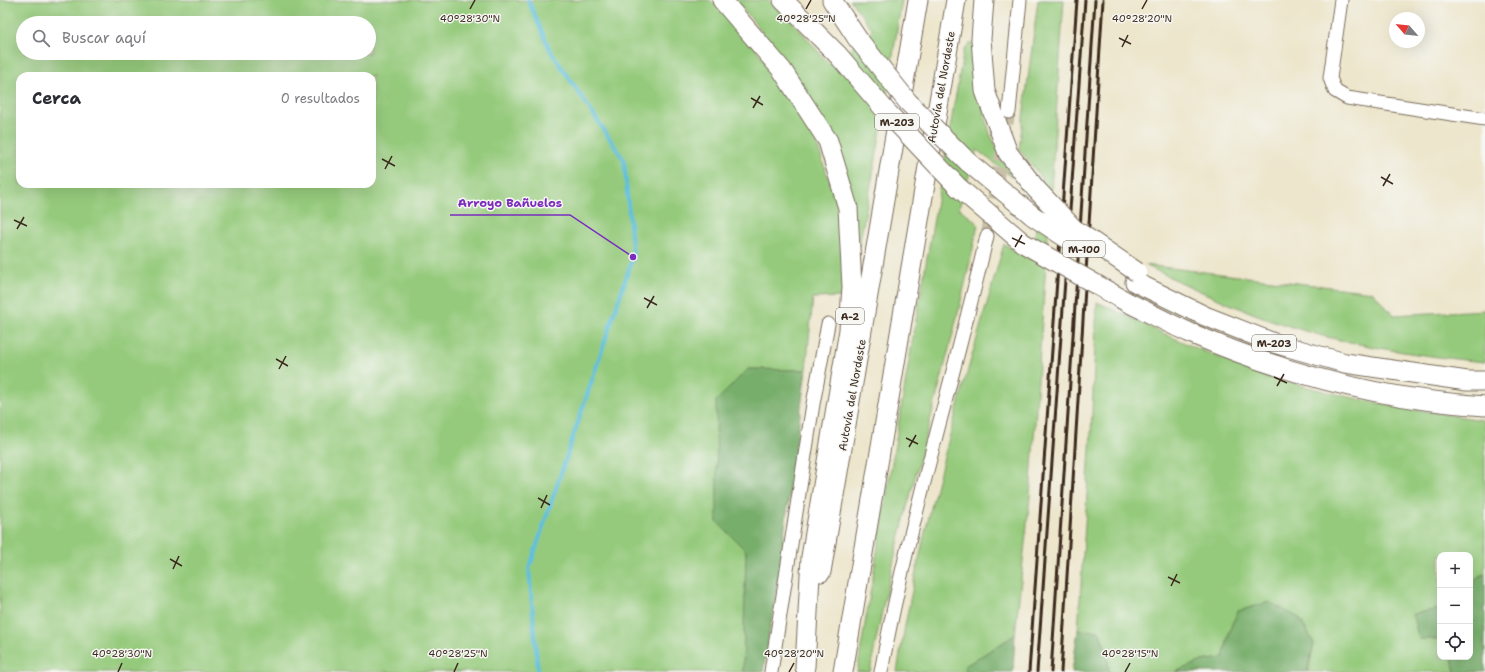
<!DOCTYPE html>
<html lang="es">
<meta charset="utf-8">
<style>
:root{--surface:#fff;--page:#f7f7f7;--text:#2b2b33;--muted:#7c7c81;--line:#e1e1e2}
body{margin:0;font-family:"Shantell Sans",sans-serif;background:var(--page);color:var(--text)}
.controls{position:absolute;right:12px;bottom:12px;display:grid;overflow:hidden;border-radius:8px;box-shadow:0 4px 16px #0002}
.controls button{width:36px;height:36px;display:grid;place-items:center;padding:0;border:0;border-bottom:1px solid var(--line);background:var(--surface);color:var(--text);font:20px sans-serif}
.compass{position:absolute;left:1389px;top:12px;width:36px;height:36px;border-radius:50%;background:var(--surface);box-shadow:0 4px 16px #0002;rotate:298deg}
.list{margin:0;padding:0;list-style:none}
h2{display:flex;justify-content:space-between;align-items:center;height:52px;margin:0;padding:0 16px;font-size:17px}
h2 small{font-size:13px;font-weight:400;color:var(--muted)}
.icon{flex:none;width:22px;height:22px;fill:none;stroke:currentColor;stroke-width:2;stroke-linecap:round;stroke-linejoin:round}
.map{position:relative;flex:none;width:1485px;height:672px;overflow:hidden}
.search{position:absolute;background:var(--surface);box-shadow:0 4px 16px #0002;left:16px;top:16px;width:360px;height:44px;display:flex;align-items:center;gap:10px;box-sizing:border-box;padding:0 14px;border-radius:22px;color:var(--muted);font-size:15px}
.panel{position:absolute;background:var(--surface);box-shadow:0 4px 16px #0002;left:16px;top:72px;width:360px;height:116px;border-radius:12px}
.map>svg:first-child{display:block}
</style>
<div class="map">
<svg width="1485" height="672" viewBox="0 0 1485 672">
<rect width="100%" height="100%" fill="#f6f6f2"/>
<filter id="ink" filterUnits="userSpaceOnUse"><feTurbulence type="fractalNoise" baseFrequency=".025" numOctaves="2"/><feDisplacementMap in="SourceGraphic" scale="8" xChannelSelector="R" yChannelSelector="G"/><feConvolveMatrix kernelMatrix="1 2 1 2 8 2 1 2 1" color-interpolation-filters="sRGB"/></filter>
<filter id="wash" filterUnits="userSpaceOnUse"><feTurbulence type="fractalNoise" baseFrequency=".012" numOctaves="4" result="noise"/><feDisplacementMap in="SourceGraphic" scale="16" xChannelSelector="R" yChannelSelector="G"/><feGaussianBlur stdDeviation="0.9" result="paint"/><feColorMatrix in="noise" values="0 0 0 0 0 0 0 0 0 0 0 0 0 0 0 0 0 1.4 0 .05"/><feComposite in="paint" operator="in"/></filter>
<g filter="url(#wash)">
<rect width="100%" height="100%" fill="#ede6cc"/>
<!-- green -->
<path fill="#95ca7c" stroke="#687a4d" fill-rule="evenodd" d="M0 0H710L747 37 809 122 835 197 845 250 844 297 813 298 806 370 748 369 717 522 746 551 743 672H0ZM23 23H369V53H23ZM20 76H372V184H20Z
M734 0H768L791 20 830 65 873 30 850 0H902L878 148 858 251 799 80 752 19Z
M1038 0H1064L1030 497 1015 635 965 666 966 672H897C920 527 964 385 1004 244L1032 260 1042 178 1019 149Z
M972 42 980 95 990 134 1011 176 977 150 959 208 978 224C948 374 897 521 870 672H857L913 337 964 49Z
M1145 265 1373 292 1393 315 1485 310V362C1430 357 1376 349 1323 336 1261 320 1202 293 1145 265Z
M1097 302C1144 324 1192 348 1241 366 1319 395 1401 408 1483 420L1485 427V574L1478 577 1470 589V555H1440V609L1413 614 1419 639H1440V657H1452L1455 672H1308L1314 643 1299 618 1230 629 1223 658 1202 661 1175 672H1109L1107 652 1099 631 1078 630 1091 434Z"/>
<!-- forest -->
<path fill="#78ae6c" stroke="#5a6c45" d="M748 369 806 370 778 580 763 672H743L746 551 717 522 716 401Z
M1485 574V672H1455L1452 657H1470V589L1478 577Z
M1269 602 1299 618 1314 643 1307 672H1175L1202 661 1223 658 1230 629 1238 611Z
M1440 609V639H1419L1412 614Z
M1078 630 1099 631 1107 652 1109 672H1072Z
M1015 635 1013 672H966L965 666Z"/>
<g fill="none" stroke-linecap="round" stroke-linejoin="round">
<!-- stream -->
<path stroke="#5fbfdd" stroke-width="4" d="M528 0 550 50 624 160 633 257 529 569 538 672"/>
</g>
</g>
<g filter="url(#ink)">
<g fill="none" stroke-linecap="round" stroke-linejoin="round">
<!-- minor-tunnel -->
<path stroke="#c9c0a9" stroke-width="13" stroke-dasharray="13 6" stroke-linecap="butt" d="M987 236 1009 112"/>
<!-- minor casing -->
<g stroke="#796c5b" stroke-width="15">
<path id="minor" d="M1341 0 1330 78 1335 91 1347 98 1485 119
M1009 112 1020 0
M771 672 813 404 828 324
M881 672C908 525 953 382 987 236"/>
</g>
<!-- highway casing -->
<g stroke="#796c5b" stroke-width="21">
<path id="highway" d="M722 0 782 70 828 141 848 208 852 287 849 330 811 557 805 667
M783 0 838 55
M832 0 857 38
M984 0 981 39 985 91 1008 153 1036 189
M968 162 1033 216
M958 187 1023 243
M1135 282 1205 316 1274 343 1345 363 1467 381H1485
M1127 302C1150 313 1172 325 1195 335 1286 374 1386 400 1485 406
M821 572 918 0
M843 672 956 0"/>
</g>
<!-- minor -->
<use href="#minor" stroke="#fff" stroke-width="13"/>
<!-- highway -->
<use href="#highway" stroke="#fff" stroke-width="19"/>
<!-- rail -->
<path stroke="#3b2a1e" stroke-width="3" d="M1029 672 1077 0
M1037 672 1085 0
M1051 672 1095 0
M1061 672 1103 0"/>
<!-- highway-bridge casing -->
<g stroke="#796c5b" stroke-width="21" stroke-linecap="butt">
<path id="highway-bridge" d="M857 38 908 102 968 162
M838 55 885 110 958 187
M1036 189 1074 229 1137 272
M1033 216 1083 249
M1023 243 1127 302"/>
</g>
<!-- highway-bridge -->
<use href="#highway-bridge" stroke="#fff" stroke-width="19"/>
</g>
</g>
<!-- ticks -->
<path fill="none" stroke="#3b2a1e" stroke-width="1.5" d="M470 9 475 0M806 9 811 0M1142 9 1147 0M1119 38 1131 44M1122 47 1128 35M751 98 763 105M753 108 760 96M382 159 395 166M385 169 392 156M1381 177 1393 184M1383 186 1390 174M14 220 27 226M17 229 24 217M1012 238 1025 244M1015 247 1022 235M644 298 657 305M647 308 654 296M276 359 288 366M279 369 286 356M1274 377 1287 383M1277 386 1284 374M906 438 918 444M909 447 916 435M538 498 550 505M541 508 547 495M170 559 182 566M173 569 179 556M1168 577 1180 583M1171 586 1177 574M118 672 122 663M454 672 458 663M789 672 794 663M1125 672 1130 663"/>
<g text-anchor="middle" stroke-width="3" stroke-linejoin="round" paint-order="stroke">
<!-- shield labels -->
<g fill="#f6f6f2" stroke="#73675e" stroke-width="1">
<rect x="875" y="114" width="44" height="16" rx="3"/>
<rect x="1063" y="241" width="42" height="16" rx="3"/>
<rect x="836" y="308" width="28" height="16" rx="3"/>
<rect x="1252" y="335" width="44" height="16" rx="3"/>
</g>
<g font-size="10" font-weight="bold" fill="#3b2a1e">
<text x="897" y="126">M-203</text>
<text x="1084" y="253">M-100</text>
<text x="850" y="320">A-2</text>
<text x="1274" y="347">M-203</text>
</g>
<!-- street labels -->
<g font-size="11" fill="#3b2a1e" stroke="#f6f6f2">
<text transform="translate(941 87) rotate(-80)" y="4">Autovía del Nordeste</text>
<text transform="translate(852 395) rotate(-80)" y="4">Autovía del Nordeste</text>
</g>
</g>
<g font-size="10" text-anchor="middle" fill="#3b2a1e" stroke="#f6f6f2" stroke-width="3" stroke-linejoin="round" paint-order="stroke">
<text x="470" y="22">40°28'30"N</text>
<text x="806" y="22">40°28'25"N</text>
<text x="1142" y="22">40°28'20"N</text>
<text x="122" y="657">40°28'30"N</text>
<text x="458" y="657">40°28'25"N</text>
<text x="794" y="657">40°28'20"N</text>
<text x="1130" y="657">40°28'15"N</text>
</g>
<!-- callouts -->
<path fill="none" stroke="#7b2cbf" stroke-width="1.5" d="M633 257L570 215H450"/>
<circle fill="#7b2cbf" stroke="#f6f6f2" stroke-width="1.5" cx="633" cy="257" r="4"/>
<g font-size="12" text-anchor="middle" font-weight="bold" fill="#7b2cbf" stroke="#f6f6f2" stroke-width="3" stroke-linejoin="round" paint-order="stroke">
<text x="510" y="207">Arroyo Bañuelos</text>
</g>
</svg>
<div class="controls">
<button>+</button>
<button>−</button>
<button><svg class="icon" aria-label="locate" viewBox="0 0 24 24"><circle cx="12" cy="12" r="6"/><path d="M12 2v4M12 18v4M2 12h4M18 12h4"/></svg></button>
</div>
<svg class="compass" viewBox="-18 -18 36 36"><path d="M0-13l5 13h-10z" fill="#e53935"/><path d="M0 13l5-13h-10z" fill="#7c7c81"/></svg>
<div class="search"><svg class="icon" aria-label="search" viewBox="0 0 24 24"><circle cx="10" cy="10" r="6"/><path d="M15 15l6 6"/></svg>Buscar aquí</div>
<section class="panel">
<h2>Cerca<small>0 resultados</small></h2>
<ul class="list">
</ul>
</section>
</div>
